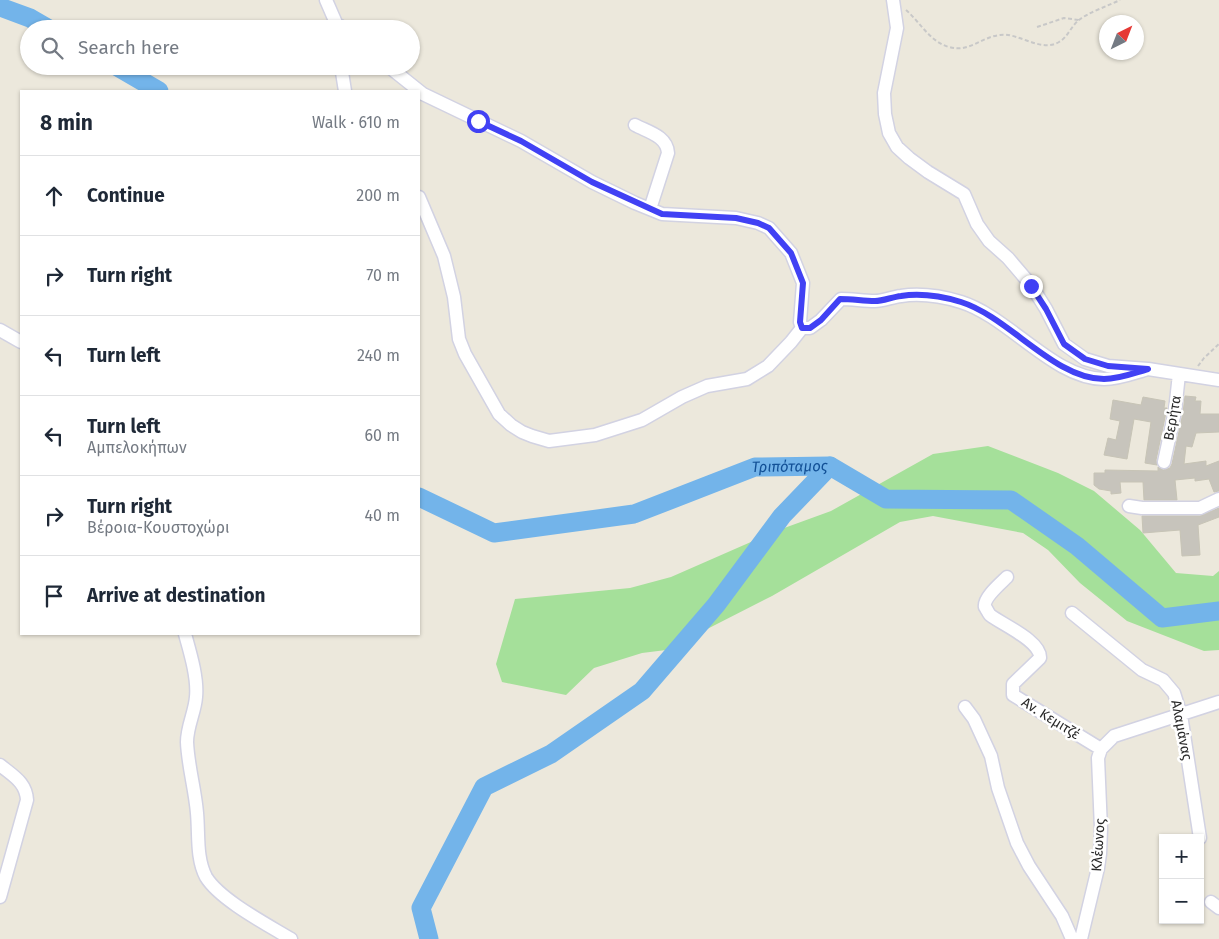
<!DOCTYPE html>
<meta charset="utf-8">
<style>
:root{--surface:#fff;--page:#f6f6f7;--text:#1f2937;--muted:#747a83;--line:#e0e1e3}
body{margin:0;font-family:"Fira Sans",sans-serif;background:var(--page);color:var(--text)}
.controls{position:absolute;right:15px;bottom:15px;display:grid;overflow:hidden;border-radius:0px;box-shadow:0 1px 4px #0004}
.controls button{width:45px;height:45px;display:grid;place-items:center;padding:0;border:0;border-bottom:1px solid var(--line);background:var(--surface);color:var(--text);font:25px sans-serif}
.compass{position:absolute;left:1099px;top:15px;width:45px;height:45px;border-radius:50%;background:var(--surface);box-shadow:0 1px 4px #0004;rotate:42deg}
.stop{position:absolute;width:15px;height:15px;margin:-11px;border:4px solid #4141f4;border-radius:50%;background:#fff}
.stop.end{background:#4141f4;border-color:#fff;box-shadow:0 1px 5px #0008}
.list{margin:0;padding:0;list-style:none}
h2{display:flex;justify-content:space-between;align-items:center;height:65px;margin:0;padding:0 20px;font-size:21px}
h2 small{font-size:16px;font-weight:400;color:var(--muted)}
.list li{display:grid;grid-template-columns:32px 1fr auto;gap:15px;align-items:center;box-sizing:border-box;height:80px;padding:0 20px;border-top:1px solid var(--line)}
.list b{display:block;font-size:19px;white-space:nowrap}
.list p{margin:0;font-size:16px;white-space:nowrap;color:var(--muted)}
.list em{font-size:16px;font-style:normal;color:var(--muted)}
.icon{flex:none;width:28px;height:28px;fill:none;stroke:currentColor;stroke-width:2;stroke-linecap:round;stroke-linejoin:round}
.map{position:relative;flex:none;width:1219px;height:939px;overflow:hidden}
.search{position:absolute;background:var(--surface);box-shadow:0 1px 4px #0004;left:20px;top:20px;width:400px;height:55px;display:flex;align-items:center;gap:12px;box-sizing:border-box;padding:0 18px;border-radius:28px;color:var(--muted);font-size:19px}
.panel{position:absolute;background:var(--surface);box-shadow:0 1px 4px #0004;left:20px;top:90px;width:400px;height:545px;border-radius:0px}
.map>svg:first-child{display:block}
</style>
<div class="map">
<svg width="1219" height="939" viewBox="0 0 1219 939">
<rect width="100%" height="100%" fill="#ece8dc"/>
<!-- green -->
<path fill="#a5e09a" d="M988 446 1058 473 1094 491 1140 530 1176 573 1213 576 1219 571V650L1204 651 1127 621 1080 583 1048 550 1023 533 933 516 900 522 772 596 666 650 642 653 594 668 566 695 502 682 496 664 515 599 630 588 671 577 776 531 831 511 933 454Z"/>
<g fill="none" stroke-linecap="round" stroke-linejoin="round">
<!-- river -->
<g stroke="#73b4ea" stroke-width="19">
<path d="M0 7 30 18 49 29"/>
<path d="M116 66 159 91"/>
<path id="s1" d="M419 497 494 533 634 514 755 467 830 466 886 499 1011 500 1077 546 1162 618 1219 611"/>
<path d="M429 939 421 908 484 787 551 754 642 691 716 605 782 516 830 466"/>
</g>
</g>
<!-- building -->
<path fill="#c7c4bc" stroke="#c7c4b6" d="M1185 396 1196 397 1195 401H1201L1200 414H1219V432L1196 433 1192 447 1186 446 1184 464 1206 461V466L1219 461V491L1214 492 1209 479 1195 481V478L1175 480 1177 500H1144L1143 482H1120L1121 493 1111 494V491L1099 489 1094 485V473H1105V470L1158 471V467L1163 470 1170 468 1172 464 1183 413Z
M1143 397 1165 401 1164 408H1167L1156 460 1157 465 1145 463 1151 422 1134 419 1127 459 1104 455 1108 438 1116 440 1120 421 1110 419 1113 400 1141 405Z
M1219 508V517L1198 525 1200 555 1182 556 1180 530 1143 533 1142 516H1200Z"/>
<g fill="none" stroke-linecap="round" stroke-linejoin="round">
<!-- minor casing -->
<g stroke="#d2d2e2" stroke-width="15">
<path id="minor" d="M326 0 336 23 344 29
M893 0 897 28 884 93 885 114 889 133 897 147 909 158 928 172 964 194 977 224 989 241 1008 258 1031 285 1046 309 1064 344 1085 359 1108 366 1148 369 1219 380
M341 66 345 91
M388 66 423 94 521 141 592 182 635 203 662 214 736 218 758 223 769 228 791 253 803 283 800 322 802 328H810L821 320 841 299C853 299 863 301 875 301 883 301 892 297 901 296 921 293 941 296 961 302 1009 317 1054 379 1104 379 1119 379 1134 373 1148 369
M635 125C648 132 667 136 668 153L650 209
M419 197 444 256 454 297 459 339 465 354 499 414 511 425 522 432 532 436 549 441 595 435 642 420 682 397 707 386 747 379 768 366 791 342 802 328
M0 330 21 342
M1164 462 1175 411 1179 374
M1129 506 1142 508H1200L1219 499
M1007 577C1001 583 983 598 985 607 986 608 989 614 990 615 1003 625 1041 641 1040 658L1013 684V695L1101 749
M1072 613 1142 670 1163 680 1174 693 1181 715 1200 838
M185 634C190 652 198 678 196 697 195 712 187 726 187 742 188 766 195 789 197 813 199 834 196 858 206 877 220 900 268 925 291 939
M965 707 974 719 991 756 998 788 1017 843 1029 866 1062 916 1072 939
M0 765C13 776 26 782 27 800L0 897
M1211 902 1219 908
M1081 939 1098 868 1100 854 1101 829 1098 758 1101 749 1114 736 1219 702"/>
</g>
<!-- path -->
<path stroke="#c8c8c8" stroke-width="2" stroke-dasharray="4 2.5" stroke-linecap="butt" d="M906 10C920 22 930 42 949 47 969 53 981 37 1000 35 1018 32 1041 53 1059 42 1068 37 1071 26 1079 20 1087 13 1110 5 1120 0
M1037 27 1064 18 1079 20
M1198 366 1204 358 1219 344"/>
<!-- minor -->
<use href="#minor" stroke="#fff" stroke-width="12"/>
</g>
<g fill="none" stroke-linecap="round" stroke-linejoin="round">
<!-- route -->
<path stroke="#4141f4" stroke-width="6" d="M478 121 521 141 592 182 662 214 736 218 758 223 769 228 791 253 803 283 800 322 802 328H810L821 320 840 299C853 299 863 301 875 301 883 301 892 297 901 296 921 293 941 296 961 302 1009 317 1054 379 1104 379 1119 379 1134 373 1148 369L1108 366 1085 359 1064 344 1046 309 1031 286"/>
</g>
<g text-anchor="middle" stroke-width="5" stroke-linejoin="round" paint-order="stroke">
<!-- street labels -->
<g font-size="14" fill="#2a2a2a" stroke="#fff">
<text transform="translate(1172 418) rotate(-80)" y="5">Βερήτα</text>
<text transform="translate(1051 718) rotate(32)" y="5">Αν. Κεμιτζέ</text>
<text transform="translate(1182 730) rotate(79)" y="5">Αλαμάνας</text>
<text transform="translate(1098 845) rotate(-86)" y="5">Κλέωνος</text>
</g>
<!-- water labels -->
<g font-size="15" font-style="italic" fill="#125096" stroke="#fff">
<text dy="5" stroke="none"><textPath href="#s1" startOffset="389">Τριπόταμος</textPath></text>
</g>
</g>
</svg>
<div class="controls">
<button>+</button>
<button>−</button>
</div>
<svg class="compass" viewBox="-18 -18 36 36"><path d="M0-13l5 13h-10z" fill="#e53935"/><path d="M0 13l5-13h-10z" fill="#747a83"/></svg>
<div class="stop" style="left:478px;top:121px"></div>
<div class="stop end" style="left:1031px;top:286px"></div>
<div class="search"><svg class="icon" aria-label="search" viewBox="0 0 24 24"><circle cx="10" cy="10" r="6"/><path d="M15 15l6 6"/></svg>Search here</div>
<section class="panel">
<h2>8 min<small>Walk · 610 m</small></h2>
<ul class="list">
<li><svg class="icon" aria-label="ahead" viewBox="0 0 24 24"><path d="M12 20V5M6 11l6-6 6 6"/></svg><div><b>Continue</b></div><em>200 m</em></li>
<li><svg class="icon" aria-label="right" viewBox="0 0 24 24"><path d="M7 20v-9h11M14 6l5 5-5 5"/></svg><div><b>Turn right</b></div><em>70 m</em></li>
<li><svg class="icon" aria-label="left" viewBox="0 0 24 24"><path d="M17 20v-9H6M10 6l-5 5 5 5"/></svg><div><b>Turn left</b></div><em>240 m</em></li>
<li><svg class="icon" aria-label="left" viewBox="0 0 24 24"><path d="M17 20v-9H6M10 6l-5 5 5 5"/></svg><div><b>Turn left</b><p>Αμπελοκήπων</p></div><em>60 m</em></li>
<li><svg class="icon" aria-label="right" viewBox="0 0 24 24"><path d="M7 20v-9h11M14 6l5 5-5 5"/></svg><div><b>Turn right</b><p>Βέροια-Κουστοχώρι</p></div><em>40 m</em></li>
<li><svg class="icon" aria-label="arrive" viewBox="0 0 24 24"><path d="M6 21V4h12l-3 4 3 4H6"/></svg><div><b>Arrive at destination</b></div></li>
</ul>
</section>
</div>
